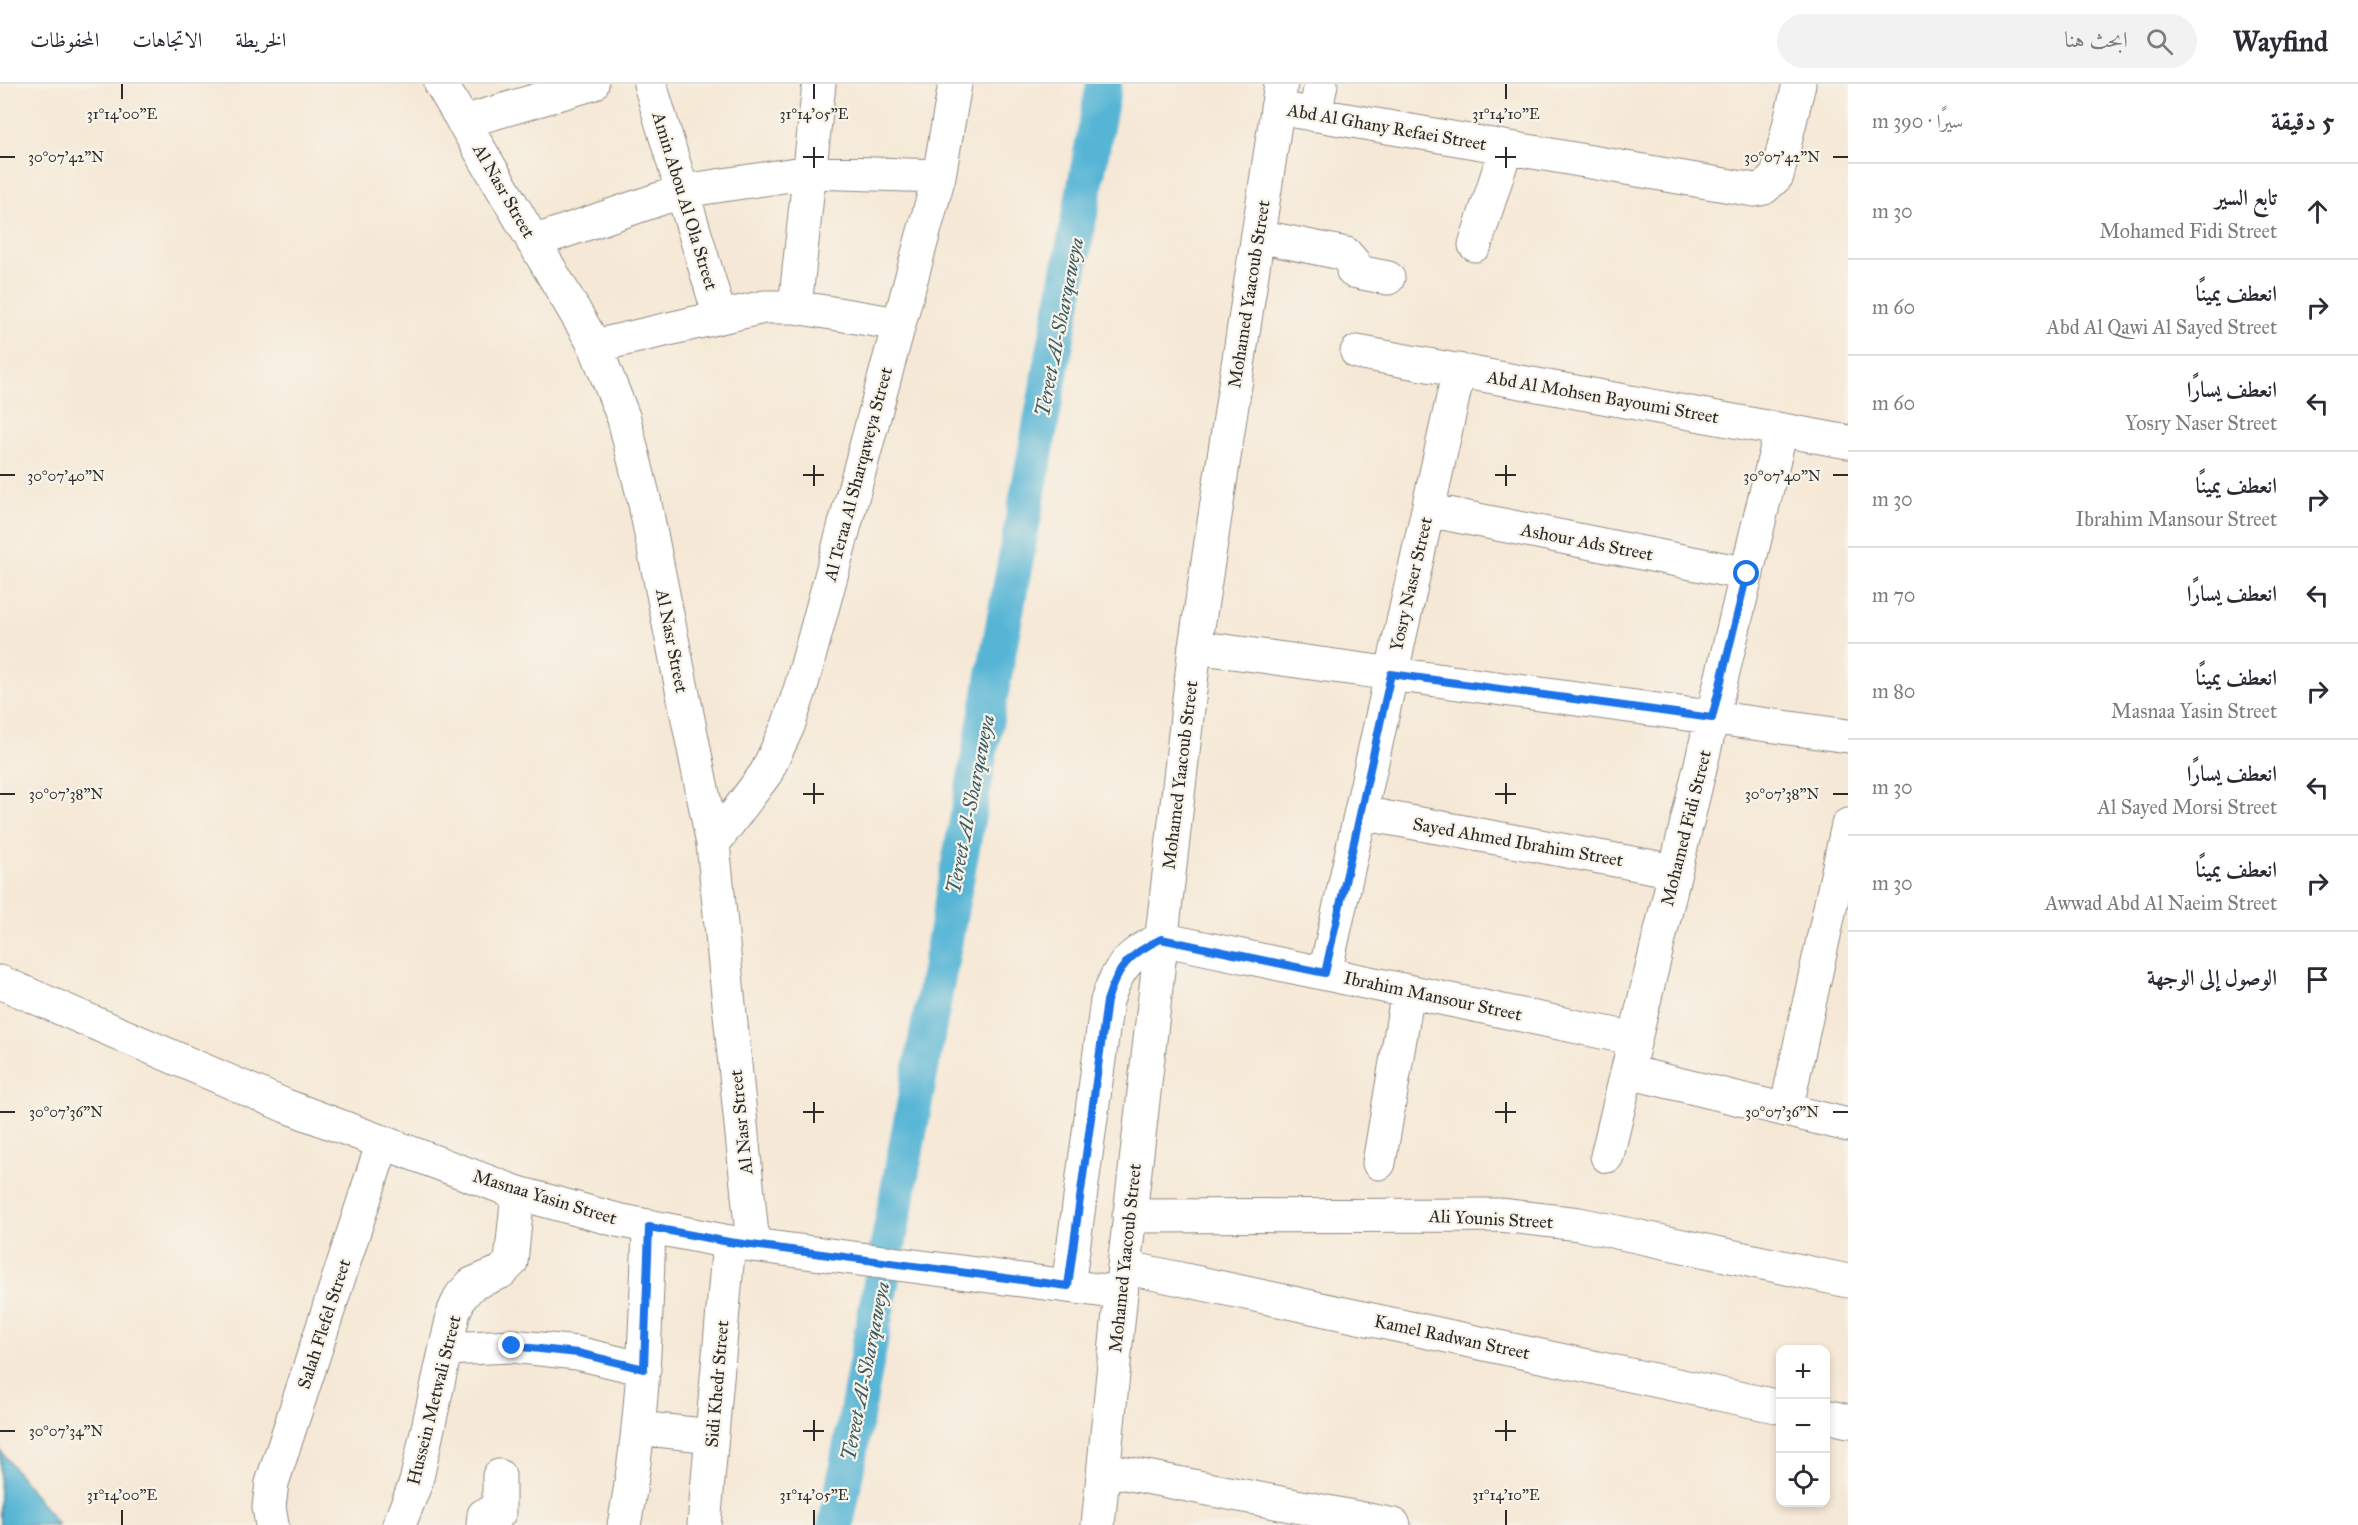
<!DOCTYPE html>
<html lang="ar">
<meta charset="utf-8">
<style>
:root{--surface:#fff;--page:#f2f2f3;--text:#2b2b33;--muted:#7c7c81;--line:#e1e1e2}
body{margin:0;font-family:"IM FELL Great Primer",Amiri,serif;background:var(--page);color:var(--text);direction:rtl}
.controls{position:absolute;right:18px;bottom:18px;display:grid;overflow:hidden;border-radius:12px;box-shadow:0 3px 9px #0003}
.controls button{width:54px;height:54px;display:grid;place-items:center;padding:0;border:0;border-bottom:2px solid var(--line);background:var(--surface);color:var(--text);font:30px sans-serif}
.stop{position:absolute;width:18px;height:18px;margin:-14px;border:4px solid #1a73e8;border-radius:50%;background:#fff}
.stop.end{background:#1a73e8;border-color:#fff;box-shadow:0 2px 6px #0008}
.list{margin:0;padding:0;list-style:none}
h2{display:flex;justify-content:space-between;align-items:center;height:78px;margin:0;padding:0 24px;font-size:26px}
h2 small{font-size:20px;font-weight:400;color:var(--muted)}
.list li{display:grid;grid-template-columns:39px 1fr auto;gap:18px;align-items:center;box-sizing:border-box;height:96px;padding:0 24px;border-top:2px solid var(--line)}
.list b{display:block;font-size:22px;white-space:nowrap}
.list p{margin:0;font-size:20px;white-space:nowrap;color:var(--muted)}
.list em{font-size:20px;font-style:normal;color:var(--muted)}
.icon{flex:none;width:33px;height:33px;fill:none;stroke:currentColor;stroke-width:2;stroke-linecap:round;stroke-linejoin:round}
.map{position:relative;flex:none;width:1848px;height:1441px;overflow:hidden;direction:ltr}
header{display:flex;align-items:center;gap:36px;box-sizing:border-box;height:84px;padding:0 30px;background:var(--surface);border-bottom:2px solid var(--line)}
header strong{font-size:28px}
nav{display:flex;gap:33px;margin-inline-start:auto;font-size:21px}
.search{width:420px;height:54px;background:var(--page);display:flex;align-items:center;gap:15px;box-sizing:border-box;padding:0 21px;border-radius:33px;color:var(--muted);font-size:22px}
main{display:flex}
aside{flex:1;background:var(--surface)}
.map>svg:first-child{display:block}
</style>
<header>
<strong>Wayfind</strong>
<div class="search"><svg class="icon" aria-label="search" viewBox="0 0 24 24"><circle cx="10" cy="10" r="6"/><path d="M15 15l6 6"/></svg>ابحث هنا</div>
<nav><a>الخريطة</a><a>الاتجاهات</a><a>المحفوظات</a></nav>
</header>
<main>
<aside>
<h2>5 دقيقة<small>سيرًا · 390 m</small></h2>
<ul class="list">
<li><svg class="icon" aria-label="ahead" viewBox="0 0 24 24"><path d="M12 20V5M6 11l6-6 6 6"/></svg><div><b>تابع السير</b><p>Mohamed Fidi Street</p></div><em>30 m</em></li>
<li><svg class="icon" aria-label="right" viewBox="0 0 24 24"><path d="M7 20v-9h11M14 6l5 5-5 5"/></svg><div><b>انعطف يمينًا</b><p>Abd Al Qawi Al Sayed Street</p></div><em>60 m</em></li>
<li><svg class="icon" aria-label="left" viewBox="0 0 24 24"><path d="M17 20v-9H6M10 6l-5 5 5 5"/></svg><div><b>انعطف يسارًا</b><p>Yosry Naser Street</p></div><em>60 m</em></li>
<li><svg class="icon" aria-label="right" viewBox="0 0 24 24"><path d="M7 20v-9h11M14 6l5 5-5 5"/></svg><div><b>انعطف يمينًا</b><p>Ibrahim Mansour Street</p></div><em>30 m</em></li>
<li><svg class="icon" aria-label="left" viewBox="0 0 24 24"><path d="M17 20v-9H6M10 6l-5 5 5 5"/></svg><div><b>انعطف يسارًا</b></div><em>70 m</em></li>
<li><svg class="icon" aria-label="right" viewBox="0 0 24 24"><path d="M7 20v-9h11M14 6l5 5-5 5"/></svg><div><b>انعطف يمينًا</b><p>Masnaa Yasin Street</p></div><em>80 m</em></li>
<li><svg class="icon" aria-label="left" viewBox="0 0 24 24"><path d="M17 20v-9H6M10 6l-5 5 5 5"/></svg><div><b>انعطف يسارًا</b><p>Al Sayed Morsi Street</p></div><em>30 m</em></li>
<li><svg class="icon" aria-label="right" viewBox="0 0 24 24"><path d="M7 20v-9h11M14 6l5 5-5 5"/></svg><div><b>انعطف يمينًا</b><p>Awwad Abd Al Naeim Street</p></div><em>30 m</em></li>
<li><svg class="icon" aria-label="arrive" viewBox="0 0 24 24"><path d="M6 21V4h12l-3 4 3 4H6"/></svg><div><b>الوصول إلى الوجهة</b></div></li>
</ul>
</aside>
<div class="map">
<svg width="1848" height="1441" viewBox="0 0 1848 1441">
<rect width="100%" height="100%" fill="#f7f3e8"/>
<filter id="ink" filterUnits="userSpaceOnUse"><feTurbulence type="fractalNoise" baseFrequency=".0167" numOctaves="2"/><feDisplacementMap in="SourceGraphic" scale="12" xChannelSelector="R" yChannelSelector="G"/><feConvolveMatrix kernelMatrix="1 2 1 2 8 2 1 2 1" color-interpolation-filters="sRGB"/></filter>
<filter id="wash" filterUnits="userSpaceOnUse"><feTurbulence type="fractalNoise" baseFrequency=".008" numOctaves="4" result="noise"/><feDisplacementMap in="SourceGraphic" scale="24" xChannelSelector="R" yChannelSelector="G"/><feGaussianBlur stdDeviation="1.35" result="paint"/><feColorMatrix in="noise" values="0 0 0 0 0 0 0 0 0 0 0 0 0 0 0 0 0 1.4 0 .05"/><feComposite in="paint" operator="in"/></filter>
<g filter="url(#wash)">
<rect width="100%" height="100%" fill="#f6e8d6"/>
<!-- water -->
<path fill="#57b5d5" stroke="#417080" stroke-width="1.5" d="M0 1366 58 1441H0Z"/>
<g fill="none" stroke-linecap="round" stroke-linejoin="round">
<!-- canal -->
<path stroke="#57b5d5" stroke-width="36" d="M836 1441 1104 0"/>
</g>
</g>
<g filter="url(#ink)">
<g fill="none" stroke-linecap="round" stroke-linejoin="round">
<!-- minor casing -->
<g stroke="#908a80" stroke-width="35">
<path id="minor" d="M441 0 595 262 624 335 644 415 713 760 753 1161
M650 0 720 233
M1277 24 1754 106 1764 104 1777 92 1799 0
M1315 31 1321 0
M463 38 592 0
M1258 152 1346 170 1353 178V187L1388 194
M533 158 683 107 810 88 939 92
M1475 161 1506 64
M795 223 819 0
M595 262 764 223H795L899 240
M1357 268 1848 358
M1428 426 1747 490
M1195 563 1848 652
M1361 729 1675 787
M713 760 766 689 788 642 801 603 939 92 955 0
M1325 889 1459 286
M1628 988 1848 1041
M1786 1026 1848 741
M1607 1072 1781 346
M1379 1079 1408 907
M1129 1132 1500 1131 1579 1140 1848 1197
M1124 1183 1780 1323
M1068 1202 1107 917C1117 884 1129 870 1161 855L1635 955
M446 1265 512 1262 577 1269 644 1285
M1826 1332 1848 1337
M638 1344 712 1352
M1105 1385 1394 1441
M272 1441 269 1423 272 1399 383 1058
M399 1441 416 1398 454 1227 461 1212 472 1200 501 1188 511 1178 518 1109
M483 1441 484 1431 499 1429V1392
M624 1441C643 1342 646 1243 649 1143
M704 1441 729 1158
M1098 1441 1121 1209"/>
</g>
<!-- major casing -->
<g stroke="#908a80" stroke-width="35">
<path id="major" d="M0 898 286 1022 518 1109 617 1136 729 1158 1121 1209 1195 563 1281 0"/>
</g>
<!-- minor -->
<use href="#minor" stroke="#fff" stroke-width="33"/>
<!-- major -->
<use href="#major" stroke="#fff" stroke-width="33"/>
</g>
</g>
<g fill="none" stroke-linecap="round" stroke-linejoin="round" filter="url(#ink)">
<!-- route -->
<path stroke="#1a73e8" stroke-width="8" d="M512 1262 578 1269 644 1285 649 1143 729 1158 1068 1202 1107 917C1117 884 1129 870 1161 855L1325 889 1391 590 1712 634 1747 490"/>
</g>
<!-- ticks -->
<path fill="none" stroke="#2b2b2b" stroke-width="2" d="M122 0V15M814 0V15M1506 0V15M814 63V84M1506 63V84M0 73H15M803 73H824M1495 73H1516M1833 73H1848M814 381V402M1506 381V402M0 391H15M803 391H824M1495 391H1516M1833 391H1848M814 699V720M1506 699V720M0 710H15M803 710H824M1495 710H1516M1833 710H1848M814 1018V1039M1506 1018V1039M0 1028H15M803 1028H824M1495 1028H1516M1833 1028H1848M814 1336V1357M1506 1336V1357M0 1347H15M803 1347H824M1495 1347H1516M122 1426V1441M814 1426V1441M1506 1426V1441"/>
<g text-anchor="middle" stroke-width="4.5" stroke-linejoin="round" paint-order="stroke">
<!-- street labels -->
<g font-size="18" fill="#2b2b2b" stroke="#f7f3e8">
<text transform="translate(1387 43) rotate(10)" y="6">Abd Al Ghany Refaei Street</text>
<text transform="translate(504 107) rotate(60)" y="6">Al Nasr Street</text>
<text transform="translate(685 117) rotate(73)" y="6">Amin Abou Al Ola Street</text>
<text transform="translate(1249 210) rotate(-81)" y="6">Mohamed Yaacoub Street</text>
<text transform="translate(1603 313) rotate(10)" y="6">Abd Al Mohsen Bayoumi Street</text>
<text transform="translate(858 390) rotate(-75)" y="6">Al Teraa Al Sharqaweya Street</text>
<text transform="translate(1587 458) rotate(11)" y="6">Ashour Ads Street</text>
<text transform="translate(1411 500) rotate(-77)" y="6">Yosry Naser Street</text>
<text transform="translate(672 557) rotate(79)" y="6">Al Nasr Street</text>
<text transform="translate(1180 691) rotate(-83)" y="6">Mohamed Yaacoub Street</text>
<text transform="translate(1686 744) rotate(-76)" y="6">Mohamed Fidi Street</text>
<text transform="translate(1518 758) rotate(10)" y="6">Sayed Ahmed Ibrahim Street</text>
<text transform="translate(1433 912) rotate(12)" y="6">Ibrahim Mansour Street</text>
<text transform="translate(741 1038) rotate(-96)" y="6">Al Nasr Street</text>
<text transform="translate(545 1113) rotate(17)" y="6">Masnaa Yasin Street</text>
<text transform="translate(1491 1135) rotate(3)" y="6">Ali Younis Street</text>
<text transform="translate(1125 1174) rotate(-84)" y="6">Mohamed Yaacoub Street</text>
<text transform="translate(324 1240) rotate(-72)" y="6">Salah Flefel Street</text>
<text transform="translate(1452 1253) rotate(12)" y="6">Kamel Radwan Street</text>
<text transform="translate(717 1300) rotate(-85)" y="6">Sidi Khedr Street</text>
<text transform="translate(434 1316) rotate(-76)" y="6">Hussein Metwali Street</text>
</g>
<!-- water labels -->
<g font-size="20" font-style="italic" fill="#3a5b66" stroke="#f7f3e8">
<text transform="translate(1059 243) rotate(-79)" y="7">Tereet Al-Sharqaweya</text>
<text transform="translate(970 720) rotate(-79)" y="7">Tereet Al-Sharqaweya</text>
<text transform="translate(865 1287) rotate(-79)" y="7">Tereet Al-Sharqaweya</text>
</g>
</g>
<g font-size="15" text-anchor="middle" fill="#2b2b2b" stroke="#f7f3e8" stroke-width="4.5" stroke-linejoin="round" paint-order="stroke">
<text x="122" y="35">31°14'00"E</text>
<text x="814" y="35">31°14'05"E</text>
<text x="1506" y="35">31°14'10"E</text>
<text x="66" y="78">30°07'42"N</text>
<text x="1782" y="78">30°07'42"N</text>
<text x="66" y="397">30°07'40"N</text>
<text x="1782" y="397">30°07'40"N</text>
<text x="66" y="715">30°07'38"N</text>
<text x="1782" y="715">30°07'38"N</text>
<text x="66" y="1033">30°07'36"N</text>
<text x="1782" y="1033">30°07'36"N</text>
<text x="66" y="1352">30°07'34"N</text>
<text x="122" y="1416">31°14'00"E</text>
<text x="814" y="1416">31°14'05"E</text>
<text x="1506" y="1416">31°14'10"E</text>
</g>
</svg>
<div class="controls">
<button>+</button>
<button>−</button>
<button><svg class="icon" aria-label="locate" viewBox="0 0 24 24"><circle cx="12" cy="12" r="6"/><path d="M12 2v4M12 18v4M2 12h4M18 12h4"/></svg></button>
</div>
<div class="stop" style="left:1747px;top:490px"></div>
<div class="stop end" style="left:512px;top:1262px"></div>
</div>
</main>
